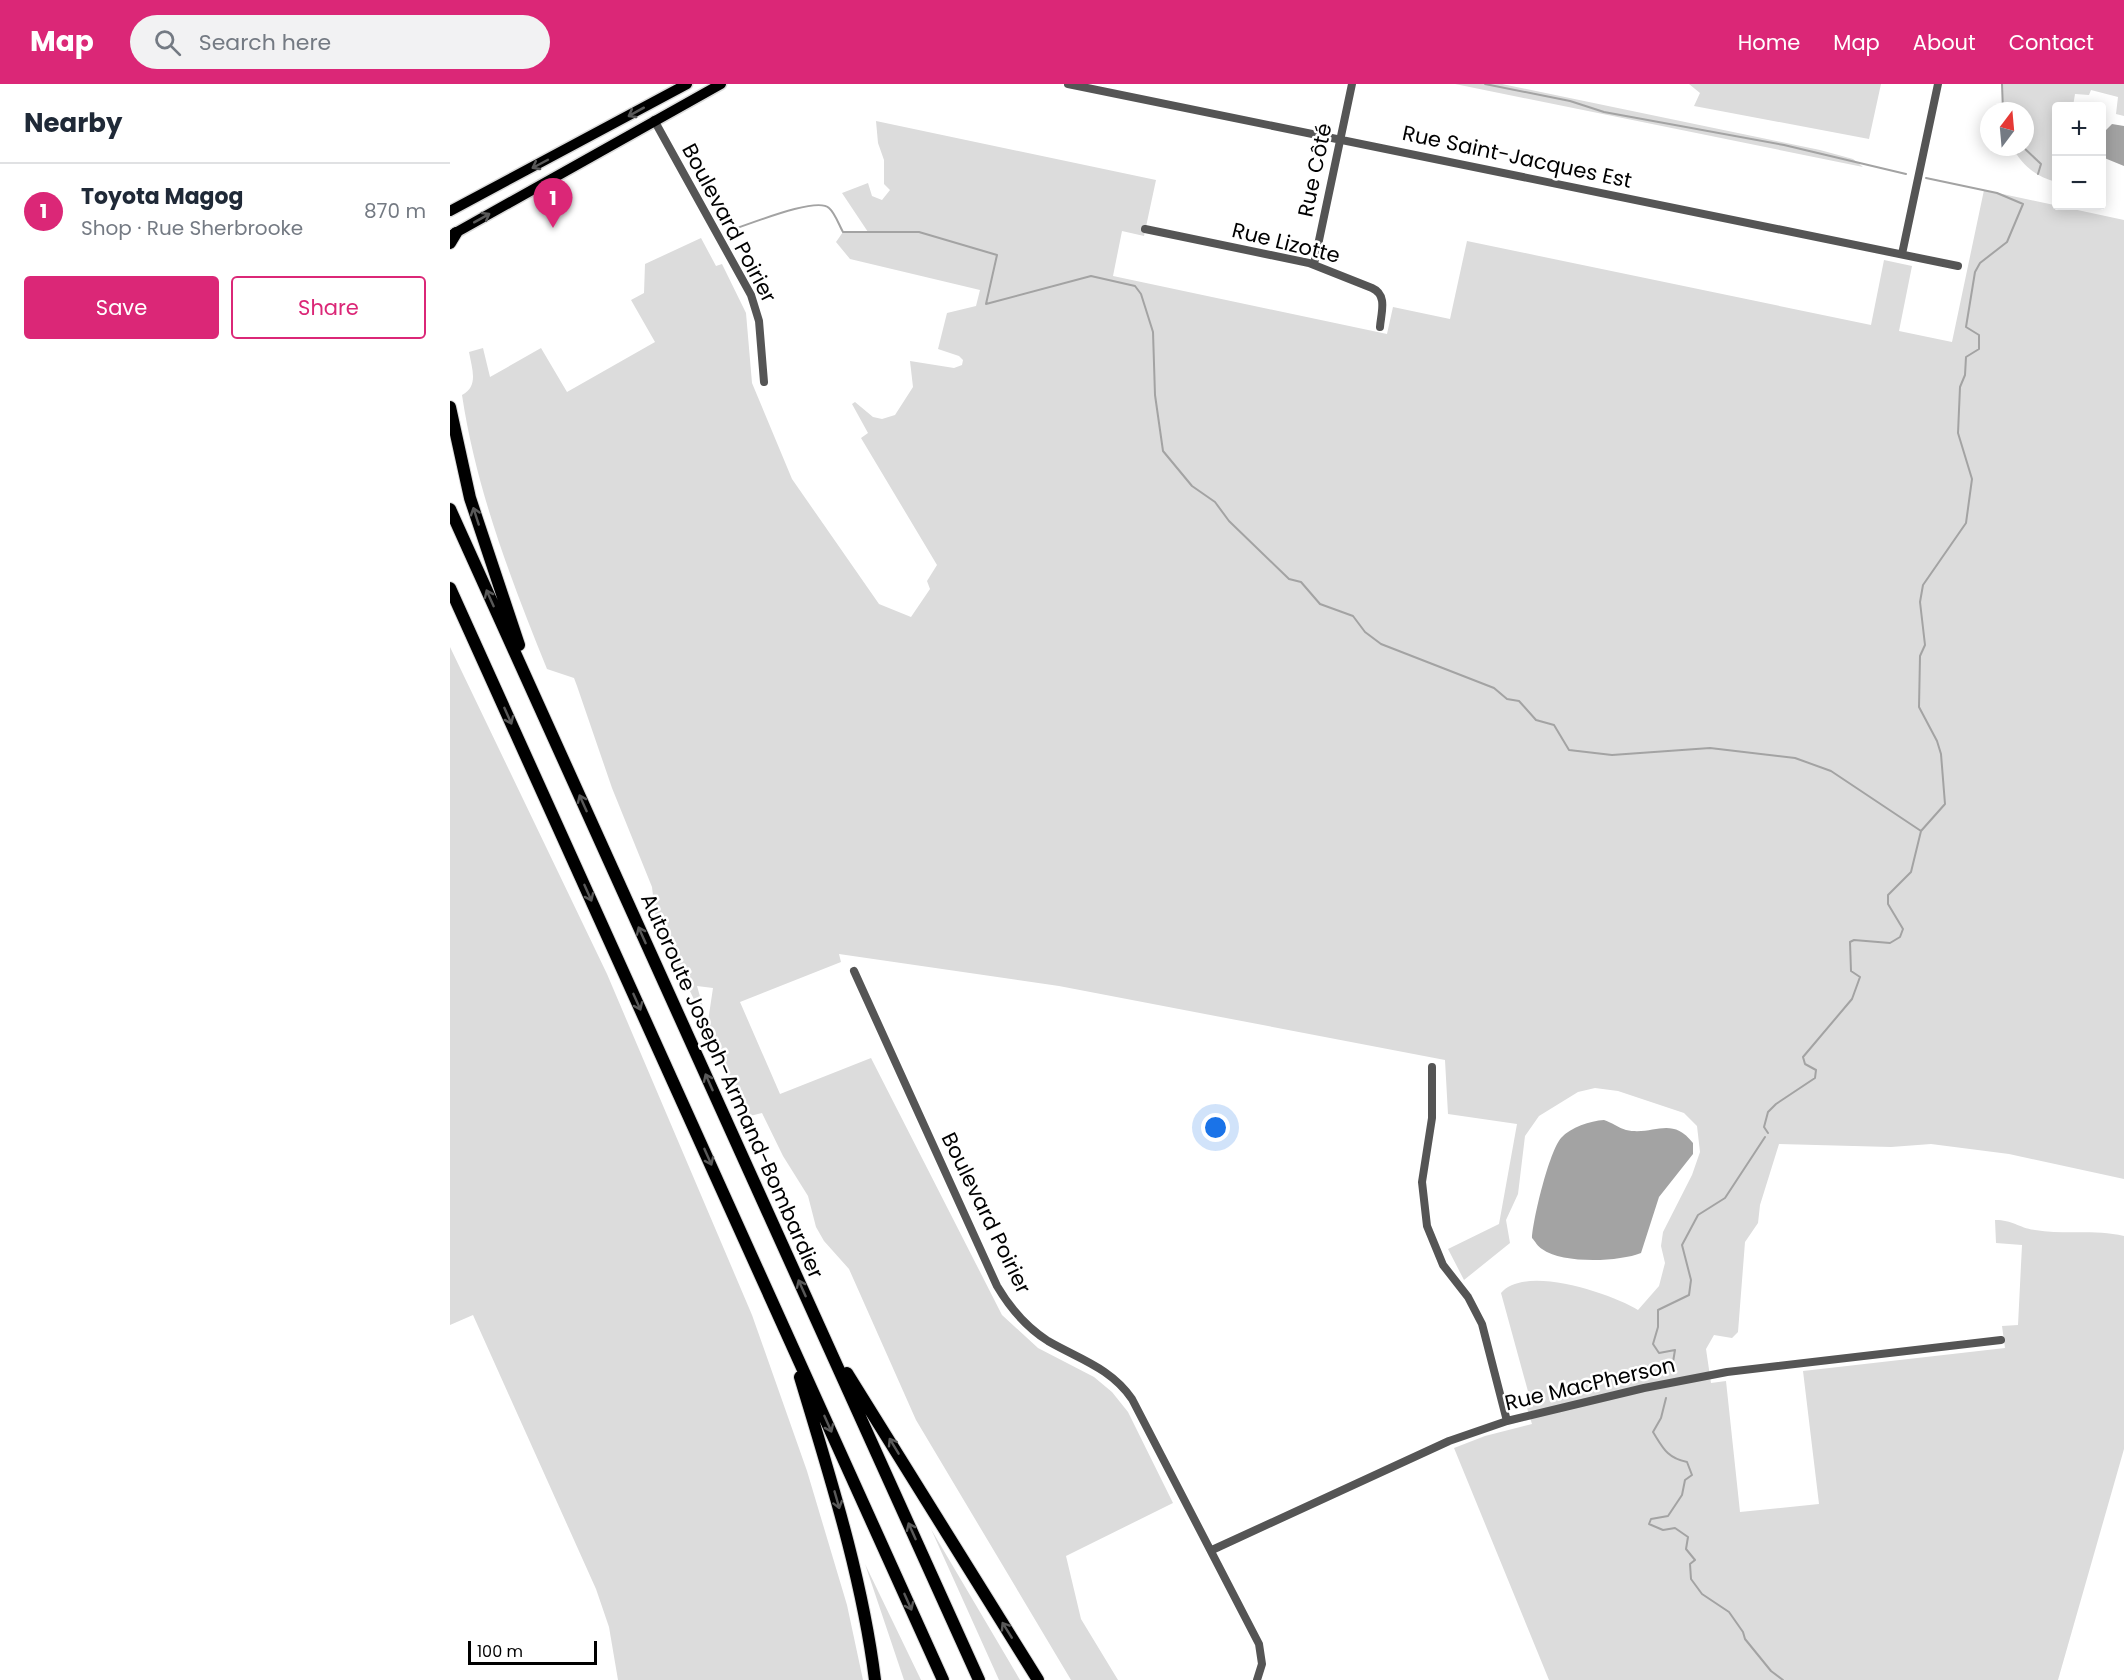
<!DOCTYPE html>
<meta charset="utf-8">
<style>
:root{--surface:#fff;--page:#f2f2f3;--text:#1f2937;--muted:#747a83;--line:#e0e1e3;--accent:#db2777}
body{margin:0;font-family:Poppins,sans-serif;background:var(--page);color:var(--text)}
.controls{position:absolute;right:18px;top:18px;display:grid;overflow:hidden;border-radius:6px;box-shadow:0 3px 15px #0003}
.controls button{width:54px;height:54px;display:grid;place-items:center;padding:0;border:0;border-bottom:2px solid var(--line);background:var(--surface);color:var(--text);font:30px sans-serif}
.compass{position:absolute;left:1530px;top:18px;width:54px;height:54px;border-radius:50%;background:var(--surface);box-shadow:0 3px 15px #0003;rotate:16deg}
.scale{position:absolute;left:18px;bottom:15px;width:129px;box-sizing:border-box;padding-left:6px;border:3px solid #000;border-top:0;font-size:16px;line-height:21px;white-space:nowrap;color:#000;-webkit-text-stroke:4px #fff;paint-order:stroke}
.you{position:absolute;left:766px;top:1044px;width:21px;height:21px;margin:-15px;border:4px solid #fff;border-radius:50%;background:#1a73e8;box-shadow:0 0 0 9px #1a73e833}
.badge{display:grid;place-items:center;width:39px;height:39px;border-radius:50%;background:var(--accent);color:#fff;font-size:20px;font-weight:700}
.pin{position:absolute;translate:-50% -50px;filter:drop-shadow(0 2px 3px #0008)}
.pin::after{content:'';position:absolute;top:32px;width:21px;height:18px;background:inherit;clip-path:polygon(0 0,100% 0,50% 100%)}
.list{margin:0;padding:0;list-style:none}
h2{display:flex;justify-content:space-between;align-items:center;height:78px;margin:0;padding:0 24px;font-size:26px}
h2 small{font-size:20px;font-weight:400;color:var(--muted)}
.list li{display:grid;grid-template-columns:39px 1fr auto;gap:18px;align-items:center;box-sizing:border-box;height:96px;padding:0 24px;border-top:2px solid var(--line)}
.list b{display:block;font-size:22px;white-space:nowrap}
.list p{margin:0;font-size:20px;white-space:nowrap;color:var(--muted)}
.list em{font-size:20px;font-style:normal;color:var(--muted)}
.actions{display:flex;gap:12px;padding:18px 24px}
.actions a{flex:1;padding:14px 0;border:2px solid var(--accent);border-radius:6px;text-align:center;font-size:21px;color:var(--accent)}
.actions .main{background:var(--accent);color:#fff}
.icon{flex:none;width:33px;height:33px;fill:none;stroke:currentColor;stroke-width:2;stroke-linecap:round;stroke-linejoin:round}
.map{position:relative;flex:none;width:1674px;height:1596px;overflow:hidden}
header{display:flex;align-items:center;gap:36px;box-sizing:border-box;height:84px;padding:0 30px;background:var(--accent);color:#fff}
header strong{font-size:28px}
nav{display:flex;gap:33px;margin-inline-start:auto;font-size:21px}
.search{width:420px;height:54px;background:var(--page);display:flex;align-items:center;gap:15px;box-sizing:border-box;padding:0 21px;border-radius:33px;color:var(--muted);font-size:22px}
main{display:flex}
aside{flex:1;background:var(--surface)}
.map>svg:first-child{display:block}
</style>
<header>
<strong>Map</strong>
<div class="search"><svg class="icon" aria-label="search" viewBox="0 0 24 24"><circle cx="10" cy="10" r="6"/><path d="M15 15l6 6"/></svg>Search here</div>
<nav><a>Home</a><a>Map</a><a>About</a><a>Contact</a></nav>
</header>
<main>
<aside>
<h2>Nearby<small></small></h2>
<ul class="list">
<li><span class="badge">1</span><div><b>Toyota Magog</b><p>Shop · Rue Sherbrooke</p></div><em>870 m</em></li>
</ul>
<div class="actions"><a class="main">Save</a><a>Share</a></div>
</aside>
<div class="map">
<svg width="1674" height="1596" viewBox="0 0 1674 1596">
<rect width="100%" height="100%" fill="#fff"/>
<!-- green -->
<path fill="#dcdcdc" d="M1005 0H1052L1370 66 1403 75 1413 83Z
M1239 0H1431L1419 55 1244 22 1250 9Z
M1552 0H1674V32L1666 30 1668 13 1641 6 1639 11 1625 10 1623 22H1606V98C1585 92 1573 82 1562 63H1575V27H1553Z
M426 37 706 96 694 152 672 147 663 192 937 250 943 223 1000 235 1017 157 1421 241 1434 176 1462 182 1449 247 1502 258 1534 106 1674 136V1095L1559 1070 1481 1060 1441 1063 1329 1060 1310 1121 1308 1139 1295 1158 1288 1248 1282 1254 1264 1251 1256 1265 1261 1299 1276 1297 1290 1428 1369 1420 1353 1287 1555 1264 1552 1242 1568 1241 1572 1161 1546 1159 1545 1136C1563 1136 1569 1144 1585 1146 1615 1151 1644 1145 1674 1152V1365L1608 1596H1099L1004 1364 1035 1352 1082 1340 1077 1324 1082 1322 1051 1209C1075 1180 1162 1210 1188 1226L1209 1202 1215 1179 1211 1162 1213 1148 1242 1091 1250 1068 1247 1042 1234 1029 1168 1007 1145 1004 1128 1008 1089 1032 1075 1052 1068 1110 1056 1136 1060 1159 1014 1196 998 1165 1049 1140 1067 1040 998 1030 995 976 609 902 389 870 391 878 290 918 330 1010 421 974 552 1231 588 1264 644 1293 662 1308 678 1328 723 1419 616 1472 631 1535 668 1596H621L466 1336 399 1185 374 1157 366 1143 358 1112 333 1072 312 1029 300 1032 259 951 257 944 263 904 247 902 255 930 252 932 206 837 202 803 162 704 127 602 124 594 97 585C61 496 26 405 12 311 29 302 22 285 19 268L33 264 40 293 91 264 117 308 205 258 181 216 194 209 195 180 251 154 266 182 272 180 296 229 302 299 342 395 429 520 461 533 480 505 477 497 487 481 411 354 418 349 402 320 405 318 423 333 432 335 445 331 463 303 460 277 504 284 512 281 513 276 509 272 488 265 497 229 526 222 530 206 400 175 386 158 393 148H418L392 109 418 99 422 112 432 116 440 106 434 100V76L428 59Z
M0 563 157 890 302 1231 357 1387 397 1521 413 1596H168L159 1543 146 1505 23 1231 0 1241Z
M481 1445 570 1596H549Z
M415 1480 471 1596H454Z"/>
<!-- water -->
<path fill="#a3a3a3" d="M1662 40 1674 42V82L1652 73V50Z
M1154 1036C1161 1038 1169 1044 1176 1046 1204 1052 1221 1031 1243 1059V1070L1209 1113 1191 1169C1169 1178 1112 1180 1092 1165 1088 1163 1085 1157 1082 1154 1083 1135 1099 1068 1111 1054 1121 1043 1140 1037 1154 1036Z"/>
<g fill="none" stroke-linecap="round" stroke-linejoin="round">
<!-- stream -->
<path stroke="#a3a3a3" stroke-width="2" d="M1035 0 1120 17 1154 28 1334 61 1456 90
M1552 0 1553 27
M1573 63 1591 80 1588 90
M281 146C298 141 367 112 379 124 385 129 389 141 393 148H469L547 171 536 220 641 192 685 202 691 210 703 248 705 311 713 367 742 402 765 418 779 437 839 495 851 498 870 520 903 532 915 548 931 560 1044 604 1057 615 1069 617 1086 636 1104 641 1119 666 1162 671 1260 664 1345 674 1381 687 1471 747
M1318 1049 1314 1043 1318 1028 1326 1020 1365 994 1366 986 1355 980 1353 973 1402 915 1410 893 1401 887 1400 858 1404 856 1440 859 1450 853 1453 845 1438 820V811L1461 788 1471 747 1495 720 1491 670 1487 657 1469 623 1470 572 1475 561 1470 518 1473 501 1516 439 1522 395 1508 349 1510 303 1515 291 1516 273 1529 265V251L1516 243 1525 188 1530 179 1557 158 1573 120 1547 109 1476 94
M1222 1284 1225 1266 1209 1269 1203 1260 1208 1243V1226L1239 1211 1241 1196 1232 1161 1248 1131 1275 1114 1315 1053
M1216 1314 1211 1334 1203 1348C1213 1364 1217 1374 1237 1378L1242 1391 1235 1396 1232 1411 1218 1432 1201 1435 1199 1440 1213 1446 1225 1444 1238 1453 1236 1465 1245 1476 1240 1480 1241 1495 1252 1510 1279 1528 1293 1548 1295 1555 1321 1587 1333 1596"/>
<!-- major casing -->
<g stroke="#dbdbdb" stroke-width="13">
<path id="major" d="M0 127 237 0
M0 152 271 0"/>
</g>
<!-- highway casing -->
<g stroke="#dbdbdb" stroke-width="14">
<path id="highway" d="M0 159 6 149
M0 323 20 414 69 561
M0 425 529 1596
M0 504 493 1596
M397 1289 588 1596
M350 1293C380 1393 412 1492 425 1596"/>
</g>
<!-- minor -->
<path stroke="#555" stroke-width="8" d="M618 0 1508 182
M204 36 301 211 309 237 314 298
M695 145 859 179 922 204C938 211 931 229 930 243
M1452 170 1488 0
M864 180 902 0
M404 887 547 1202C560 1224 576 1243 598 1257 629 1275 661 1284 682 1315L809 1560 812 1580 807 1596
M982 983V1034L972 1098 977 1142 993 1181 1018 1213 1032 1240 1057 1337
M762 1466 999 1357 1057 1337 1194 1304 1277 1288 1551 1256"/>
<!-- major -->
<use href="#major" stroke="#000" stroke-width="10"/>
<!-- highway -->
<use href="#highway" stroke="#000" stroke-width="12"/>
</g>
<!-- one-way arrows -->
<defs><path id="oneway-shaft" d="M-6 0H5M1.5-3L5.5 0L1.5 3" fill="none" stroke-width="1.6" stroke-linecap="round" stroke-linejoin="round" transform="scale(1.5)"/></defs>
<g stroke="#595959">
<use href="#oneway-shaft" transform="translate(186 28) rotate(151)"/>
<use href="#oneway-shaft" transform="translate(90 80) rotate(152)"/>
<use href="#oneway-shaft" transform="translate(32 134) rotate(-29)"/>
<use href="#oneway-shaft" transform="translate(26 432) rotate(-108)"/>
<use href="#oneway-shaft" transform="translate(40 514) rotate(-114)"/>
<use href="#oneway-shaft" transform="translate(58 632) rotate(66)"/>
<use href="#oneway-shaft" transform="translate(133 719) rotate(-114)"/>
<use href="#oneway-shaft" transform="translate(138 809) rotate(66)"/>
<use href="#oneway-shaft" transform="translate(192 851) rotate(-114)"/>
<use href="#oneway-shaft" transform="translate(187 918) rotate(66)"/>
<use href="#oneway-shaft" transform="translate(259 998) rotate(-114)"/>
<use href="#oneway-shaft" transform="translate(258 1073) rotate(66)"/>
<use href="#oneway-shaft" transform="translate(352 1204) rotate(-114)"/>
<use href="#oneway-shaft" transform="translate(378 1340) rotate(66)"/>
<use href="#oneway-shaft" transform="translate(444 1362) rotate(-121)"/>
<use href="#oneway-shaft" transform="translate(387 1416) rotate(74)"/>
<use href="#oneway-shaft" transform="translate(462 1447) rotate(-114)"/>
<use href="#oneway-shaft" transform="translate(458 1518) rotate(66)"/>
<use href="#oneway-shaft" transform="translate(557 1546) rotate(-122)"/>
</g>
<g text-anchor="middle" stroke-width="5" stroke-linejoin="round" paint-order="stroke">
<!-- street labels -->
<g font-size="21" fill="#000" stroke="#fff">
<text transform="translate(1067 73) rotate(12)" y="7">Rue Saint-Jacques Est</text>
<text transform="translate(865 86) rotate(-78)" y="7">Rue Côté</text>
<text transform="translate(279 139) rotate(62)" y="7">Boulevard Poirier</text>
<text transform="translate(836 159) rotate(14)" y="7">Rue Lizotte</text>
<text transform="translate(282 1002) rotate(66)" y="7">Autoroute Joseph-Armand-Bombardier</text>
<text transform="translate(536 1129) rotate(64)" y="7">Boulevard Poirier</text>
<text transform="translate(1140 1300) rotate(-13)" y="7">Rue MacPherson</text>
</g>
</g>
</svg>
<div class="controls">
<button>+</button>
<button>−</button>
</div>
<svg class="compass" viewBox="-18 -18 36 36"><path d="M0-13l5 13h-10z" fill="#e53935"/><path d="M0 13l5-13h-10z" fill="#747a83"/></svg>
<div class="scale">100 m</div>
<div class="you"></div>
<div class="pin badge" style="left:103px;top:144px">1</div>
</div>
</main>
